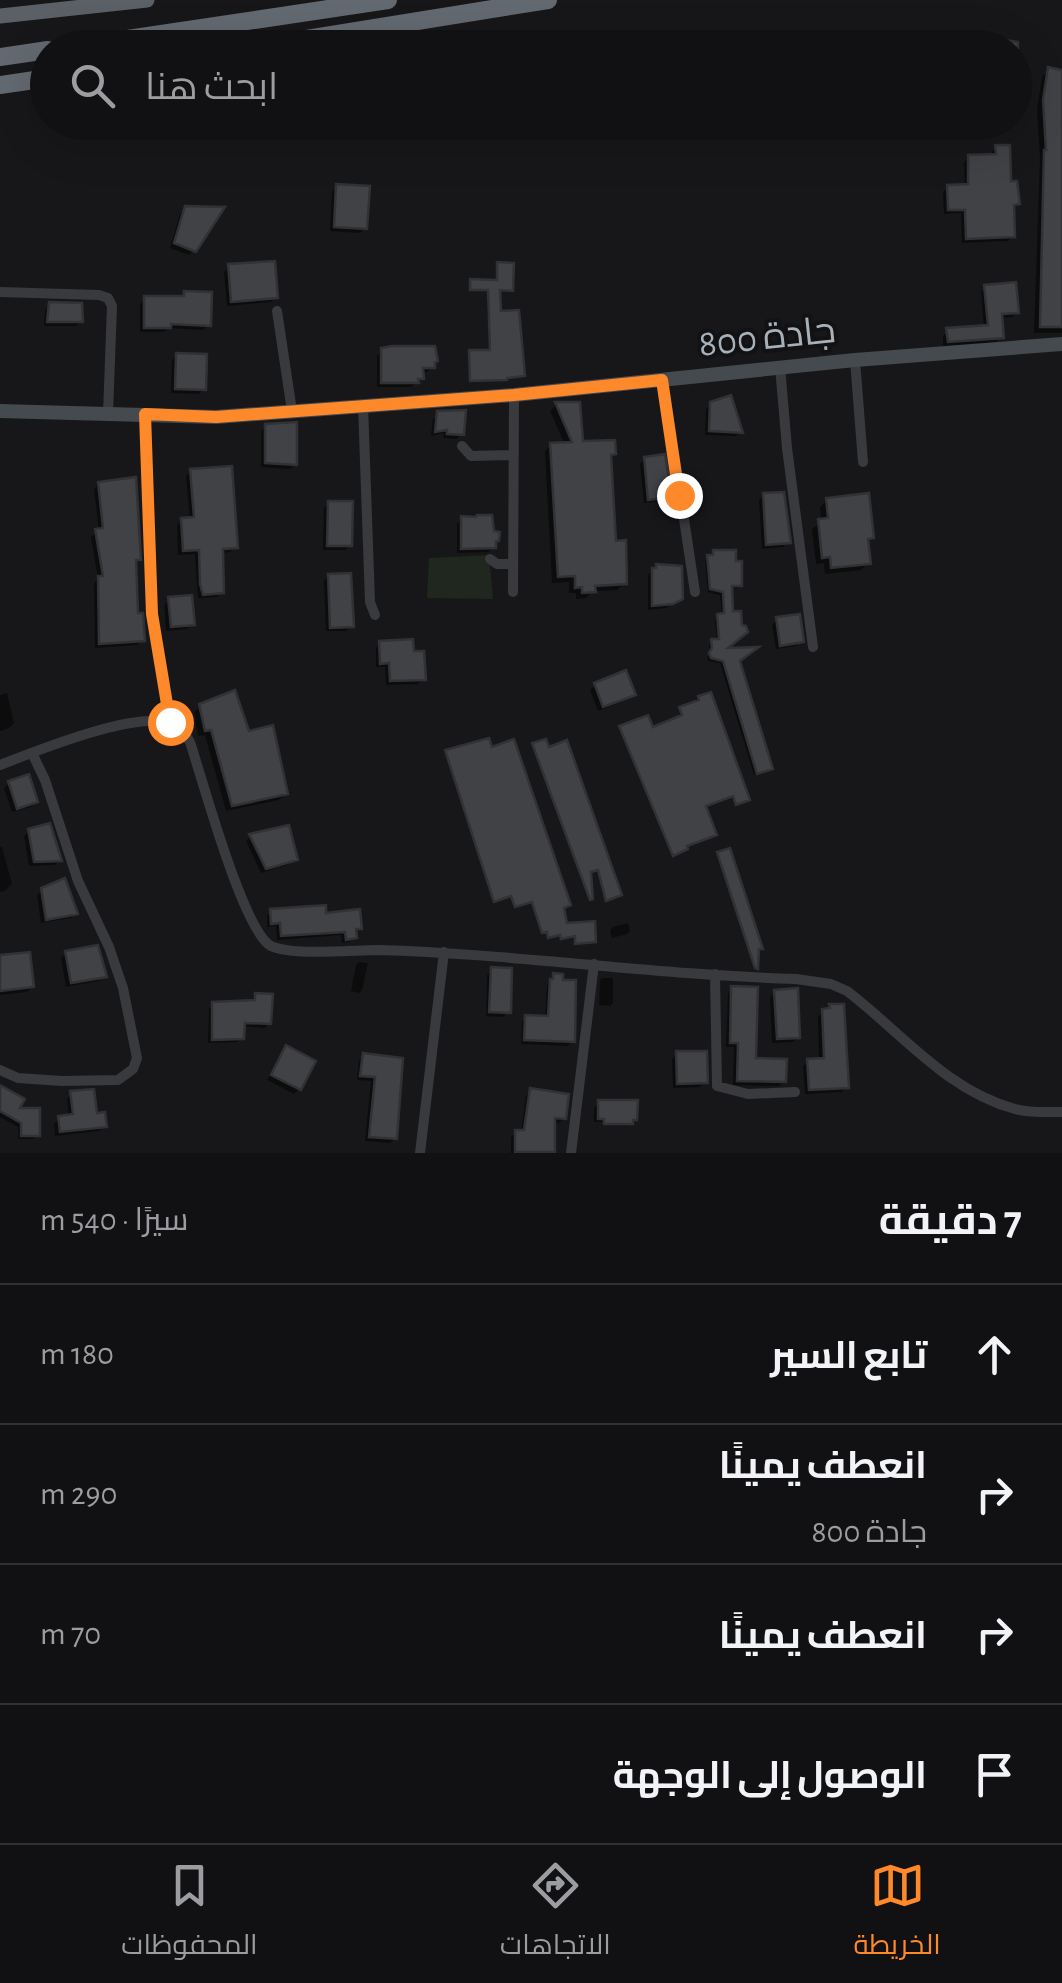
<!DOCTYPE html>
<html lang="ar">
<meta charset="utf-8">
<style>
:root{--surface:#111113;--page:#1e1f21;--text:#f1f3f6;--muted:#9c9da0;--line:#303133;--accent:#fd892b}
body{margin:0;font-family:"Alegreya Sans",Cairo,sans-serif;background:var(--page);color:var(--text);direction:rtl}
.stop{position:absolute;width:30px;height:30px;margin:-22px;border:8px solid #fd892b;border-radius:50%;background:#fff}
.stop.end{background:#fd892b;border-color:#fff;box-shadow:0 2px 10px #0008}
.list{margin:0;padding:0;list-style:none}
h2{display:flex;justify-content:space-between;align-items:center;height:130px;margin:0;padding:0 40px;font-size:42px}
h2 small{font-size:32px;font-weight:400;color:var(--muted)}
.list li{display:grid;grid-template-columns:65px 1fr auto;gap:30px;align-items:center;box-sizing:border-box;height:140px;padding:0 40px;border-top:2px solid var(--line)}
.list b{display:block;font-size:38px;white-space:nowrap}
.list p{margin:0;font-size:32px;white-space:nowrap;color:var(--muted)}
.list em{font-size:32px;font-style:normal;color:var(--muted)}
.icon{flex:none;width:55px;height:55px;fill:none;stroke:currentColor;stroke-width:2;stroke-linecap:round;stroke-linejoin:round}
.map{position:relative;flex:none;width:1062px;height:1153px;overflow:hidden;direction:ltr}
.search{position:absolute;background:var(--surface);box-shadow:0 10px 40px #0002;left:30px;right:30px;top:30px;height:110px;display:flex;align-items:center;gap:25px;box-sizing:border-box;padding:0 35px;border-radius:55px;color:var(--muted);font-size:38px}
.sheet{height:690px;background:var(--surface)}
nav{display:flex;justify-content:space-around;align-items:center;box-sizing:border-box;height:140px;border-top:2px solid var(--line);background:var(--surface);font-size:28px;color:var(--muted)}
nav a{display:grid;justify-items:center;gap:5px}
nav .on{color:var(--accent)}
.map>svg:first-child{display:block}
</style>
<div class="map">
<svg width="1062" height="1153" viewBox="0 0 1062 1153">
<rect width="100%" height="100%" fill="#171719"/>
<!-- green -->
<path fill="#1f271e" d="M489 555 493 599 427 598 429 558Z"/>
<!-- shadow -->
<path fill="#0007" d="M1049 70 1062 72V333H1034L1040 157 1037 109 1042 77Z
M996 147 1017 203 1012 209 1013 236 1008 241 962 243 961 213 944 214 943 192 948 187 965 186 964 162 969 157H992V152Z
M337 187 365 228 360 233 330 231 332 192Z
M186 209 194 250 189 255 170 248 180 214Z
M498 265 511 290 498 291V313L522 375 503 381 469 382 468 354 489 352 487 291 469 290V284L496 282Z
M229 267 276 297 271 302 227 306 224 272Z
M986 287 1017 312 1012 317 999 318 1001 337 996 342 943 346V336L948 331 984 328 981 292Z
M185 293 208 325 203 330 168 328 164 332H140V304L145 299H180Z
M50 305 81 321 76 326H44L45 310Z
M382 351 432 367 427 372H421V378L411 387H377V356Z
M177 356 204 389 199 394 171 393 172 360Z
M711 404 740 432 736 436 705 435 706 409Z
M556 405 580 444 613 453 609 458 613 544 624 583 617 590 593 591 586 598 576 599V593H569V582L552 583 545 452 551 445H565L550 411Z
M438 414 462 434 456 439 443 438 444 433 431 436 433 419Z
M266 426 295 464 290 469 261 467V432Z
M645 459 669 496 664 501 644 503 640 464Z
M191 471 235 547 230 552 221 553 222 592 217 597 198 598 195 554 178 555 177 525 182 520H190L186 476Z
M99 484 139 559 133 565 135 616 142 640 137 645 95 648 94 583 98 579 91 537 99 531 94 489Z
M764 495 788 542 783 547 762 549 759 500Z
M827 500 872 537 866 543 868 563 861 570 825 574 824 563 816 564 812 529 821 522 820 507Z
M329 503 350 545 345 550H323L324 508Z
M463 519 494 543 489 552 457 553V524Z
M714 553 740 585 737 588H729L722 650 738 661 770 768 754 775 720 663 708 661 707 658 710 653 709 645 717 641 715 620 722 616 720 595 708 592 705 561Z
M657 567 681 598 666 608 648 610V575Z
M329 576 351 626 346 631H326L324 581Z
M169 600 192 624 187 629 166 631 164 605Z
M777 620 801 641 796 646 776 649 772 625Z
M380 643 423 679 418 684 386 685 385 667H376V648Z
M595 685 633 694 628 699 598 711 590 690Z
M7 693 14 723 9 728 0 731V695Z
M699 699 745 801 735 805 731 796 703 806 684 850 671 855 619 729 652 730 682 718 679 711 699 703Z
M201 706 247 734 286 793 279 800 226 811 205 735 198 736 194 712Z
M446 752 561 907 565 926 592 924 575 943V935L560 934 548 937 538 917 536 918 531 901 514 907 510 895 493 901Z
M9 783 35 802 31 807 12 812 4 788Z
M29 831 59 860 55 865 29 866 24 836Z
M251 837 295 859 290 864 261 873 246 841Z
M0 847H2L12 884 5 891 0 892Z
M728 851 756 949 755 968 717 855Z
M42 890 75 913 71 918 41 923 37 895Z
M271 911 324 916 360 928 350 942 342 943 341 935 277 940 276 926 267 927V916Z
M628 923 630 931 627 934 612 938 610 930 613 927Z
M66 953 104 976 99 981 66 987 61 958Z
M0 958 32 987 27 992 0 995Z
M359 962 368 963 362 990 359 993 351 991 356 965Z
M492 970 508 1012 503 1017 486 1016 487 975Z
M554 976 572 1041 568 1046 521 1044 522 1022 526 1018H545L547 986Z
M602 978H613V1003L610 1006 599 1005 600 980Z
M732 989 754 1061 784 1081 779 1086 733 1085 734 1047H726L728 994Z
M775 992 798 1037 793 1042 772 1043 770 997Z
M256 995 269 1023 265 1028 242 1026V1038L237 1042 208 1043 209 1009 214 1004 252 1002Z
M831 1007 847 1087 842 1092 805 1094 803 1066 808 1061H819L818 1016Z
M286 1048 299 1089 294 1094 267 1080Z
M677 1054 705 1082 700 1087 673 1088 672 1059Z
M364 1056 396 1099 395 1138 390 1143 365 1141 371 1081 357 1080 359 1061Z
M0 1088 37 1135 33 1139H18V1127L0 1117Z
M531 1091 564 1118 559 1123 552 1122 551 1153H511V1137L516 1132H521L526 1096Z
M72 1094 104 1126 99 1131 55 1136 54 1124 59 1119 69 1117 67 1099Z
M599 1103 635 1119 632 1122H594V1108Z"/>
<!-- building -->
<path fill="#414246" stroke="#313235" stroke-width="2.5" d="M972 35 1018 42V48H944Z
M1048 67 1062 70V327H1040L1044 150H1046L1043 100Z
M995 145H1010L1011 181H1017L1020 204 1014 205 1015 237 966 239 965 210H948L947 185 968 184V155L996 154Z
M336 184 370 186 367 229 334 227Z
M185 206 225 207 196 252 174 243Z
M275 261 278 298 231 302 228 264Z
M497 262 514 263 513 291 500 290 501 311 519 310 525 376 507 378V380L470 381 469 350H490L488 290H470V279L497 280Z
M1016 282 1019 313 1002 314 1004 338 948 342 946 328 988 325 984 285Z
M184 291 212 292 211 326 171 324V328H144V296H184Z
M49 302 82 303 83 322H47Z
M392 346H435L438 361 435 362V368H423L424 379H418L419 383H381V348Z
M176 353 207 354 206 390 175 389Z
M731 395 743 433 709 431 710 402Z
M555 402H580L583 441 615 440 616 454 611 455 616 541 626 540 627 584 595 586 596 592 582 593V587L575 588V576L558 577 550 443 572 442Z
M466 410 464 435 447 434V430L435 432 437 411Z
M297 422V465L265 463V424Z
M665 454 672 497 648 500 644 457Z
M232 466 238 548 223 549 224 593 203 595 200 584 199 550 183 551 181 518 194 517 190 469Z
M136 477 141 560H136L138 613H143L145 641 99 644 98 576H103L95 529 103 528 98 482Z
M784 492 791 543 766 545 763 493Z
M869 493 874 538 868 539 871 564 831 568 830 557 822 558 818 519 828 518 826 498Z
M328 501H353L352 546H327Z
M477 515H492L494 531 500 532 499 541H496V548L461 549V516L476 517Z
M713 550H736V561H742V586H732L733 611H741L742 625 746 626 748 632 728 648 759 647 740 661 773 769 757 774 723 661 711 658 709 653 712 648 711 639H719L717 614 724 613 723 592 710 589 707 555H713Z
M656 564 682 566 683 599 673 604 652 606V568H656Z
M351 573 354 627 330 628 328 574Z
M192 595 195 625 171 627 168 597Z
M800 614 804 642 780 646 776 617Z
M413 639 414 651H424L426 680 390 681 389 663 380 664 379 641Z
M626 670 636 695 603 707 594 683Z
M235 690 249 731 273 725 288 794 232 806 211 730 205 731 199 704Z
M711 692 750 800 736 805 733 796 706 806 717 835 687 846 688 849 673 856 619 726 648 715 653 727 682 715 679 707 699 700 698 696Z
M489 738 492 747 514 739 571 905 564 908 567 923 595 921 596 942 575 944V936L561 939 560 935 548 938 547 932 542 933 532 902 515 907 511 896 494 902 445 750Z
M546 739 549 747 567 740 622 895 606 901 598 870 591 872 593 899 590 900 532 743Z
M29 774 38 802 17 809 8 781Z
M50 823 62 861 34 862 28 829Z
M289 825 298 860 266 869 249 834Z
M730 848 763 949H759L758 969 755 968 717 852Z
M65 878 78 914 46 920 41 888Z
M326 905V913L360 909 362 929H356L357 938 346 940 345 932 281 936 280 923 271 924 270 909Z
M98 945 107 977 71 983 65 951Z
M30 952 34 987 0 991V955Z
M491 967 512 968 511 1013 489 1012Z
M553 973 563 974V980H576L575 1042 524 1040 525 1015 548 1016 550 979H553Z
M731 986 758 987 756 1058 787 1059 786 1082 737 1081 738 1043H730Z
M798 988 800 1038 777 1039 774 990Z
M255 993 273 994 271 1024 245 1023 244 1039 212 1040V1002L255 1000Z
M829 1004H844L849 1088 809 1090 807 1059 824 1058 822 1009 830 1008Z
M286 1045 316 1061 301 1090 271 1075Z
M676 1051H707L708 1083 677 1084Z
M363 1053 403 1058 397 1139 369 1137 375 1077 360 1076Z
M0 1085 25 1099 20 1108H40V1136H21V1123L0 1111Z
M530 1088 569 1094 566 1119 555 1118V1152H515V1130H524Z
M94 1089 97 1113 105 1112 107 1127 60 1132 58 1116 73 1114 70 1091Z
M598 1100H638L637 1120H633V1124H604V1119H598Z"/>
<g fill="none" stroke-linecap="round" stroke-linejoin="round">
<!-- minor -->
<path stroke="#383a3e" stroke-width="10" d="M0 292 99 295 108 298 112 306 108 414
M277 311 292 411
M855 360 863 462
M780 367 787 448 813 647
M663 380 695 592
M363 405 370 602 375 615
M145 414 152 614 170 723
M462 446 471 456 514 455
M490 559 497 564H513
M513 592 514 395
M0 765C39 750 128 714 167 722 179 725 184 732 190 742 202 778 243 931 271 946 292 956 353 950 378 950 517 954 656 975 796 979L831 984 847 991C901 1032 947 1091 1015 1109 1030 1113 1046 1112 1062 1112
M715 974 717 1086 748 1094 795 1092
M0 1070 18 1078 62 1081 118 1080 133 1069 137 1058 123 988 109 947 78 881 45 780 32 753
M420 1153 444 952
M571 1153 594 964"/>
<!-- secondary -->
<path stroke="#454a4e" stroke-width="14" d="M0 411 216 417 514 395 855 360 1062 344"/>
<!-- trunk -->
<path stroke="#5b6067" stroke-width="15" d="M0 16 147 0"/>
<!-- motorway -->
<path stroke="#636970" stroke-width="18" d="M67 48 388 0
M250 48 548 0
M0 57 48 50
M0 85 48 78"/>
</g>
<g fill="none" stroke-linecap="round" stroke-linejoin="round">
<!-- route -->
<path stroke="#fd892b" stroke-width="12" d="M170 722 152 614 145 414 216 417 514 395 662 380 679 495"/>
</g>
<g text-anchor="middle" stroke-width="8" stroke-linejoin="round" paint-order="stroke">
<!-- street labels -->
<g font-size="38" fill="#a8b1ba" stroke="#121214">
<text transform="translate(767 336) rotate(-6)" y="13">جادة 800</text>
</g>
</g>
</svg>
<div class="stop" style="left:170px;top:722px"></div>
<div class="stop end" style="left:679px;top:495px"></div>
<div class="search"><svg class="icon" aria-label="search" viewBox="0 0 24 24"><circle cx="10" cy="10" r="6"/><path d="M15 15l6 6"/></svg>ابحث هنا</div>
</div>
<section class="sheet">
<h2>7 دقيقة<small>سيرًا · 540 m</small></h2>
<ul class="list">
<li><svg class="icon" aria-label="ahead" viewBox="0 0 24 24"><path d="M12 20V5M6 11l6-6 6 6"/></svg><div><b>تابع السير</b></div><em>180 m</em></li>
<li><svg class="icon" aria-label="right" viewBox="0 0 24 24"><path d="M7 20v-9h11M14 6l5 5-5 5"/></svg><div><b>انعطف يمينًا</b><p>جادة 800</p></div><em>290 m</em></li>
<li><svg class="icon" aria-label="right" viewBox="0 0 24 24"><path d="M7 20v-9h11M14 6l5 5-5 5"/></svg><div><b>انعطف يمينًا</b></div><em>70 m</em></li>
<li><svg class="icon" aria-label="arrive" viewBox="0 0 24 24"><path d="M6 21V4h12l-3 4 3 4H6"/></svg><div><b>الوصول إلى الوجهة</b></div></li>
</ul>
</section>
<nav>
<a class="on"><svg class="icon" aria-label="map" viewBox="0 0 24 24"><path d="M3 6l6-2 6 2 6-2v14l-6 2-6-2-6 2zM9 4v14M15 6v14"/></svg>الخريطة</a>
<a><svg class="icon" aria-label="directions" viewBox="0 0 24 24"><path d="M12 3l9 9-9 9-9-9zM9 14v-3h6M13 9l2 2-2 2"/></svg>الاتجاهات</a>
<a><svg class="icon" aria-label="saved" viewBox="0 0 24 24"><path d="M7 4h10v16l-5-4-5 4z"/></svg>المحفوظات</a>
</nav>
